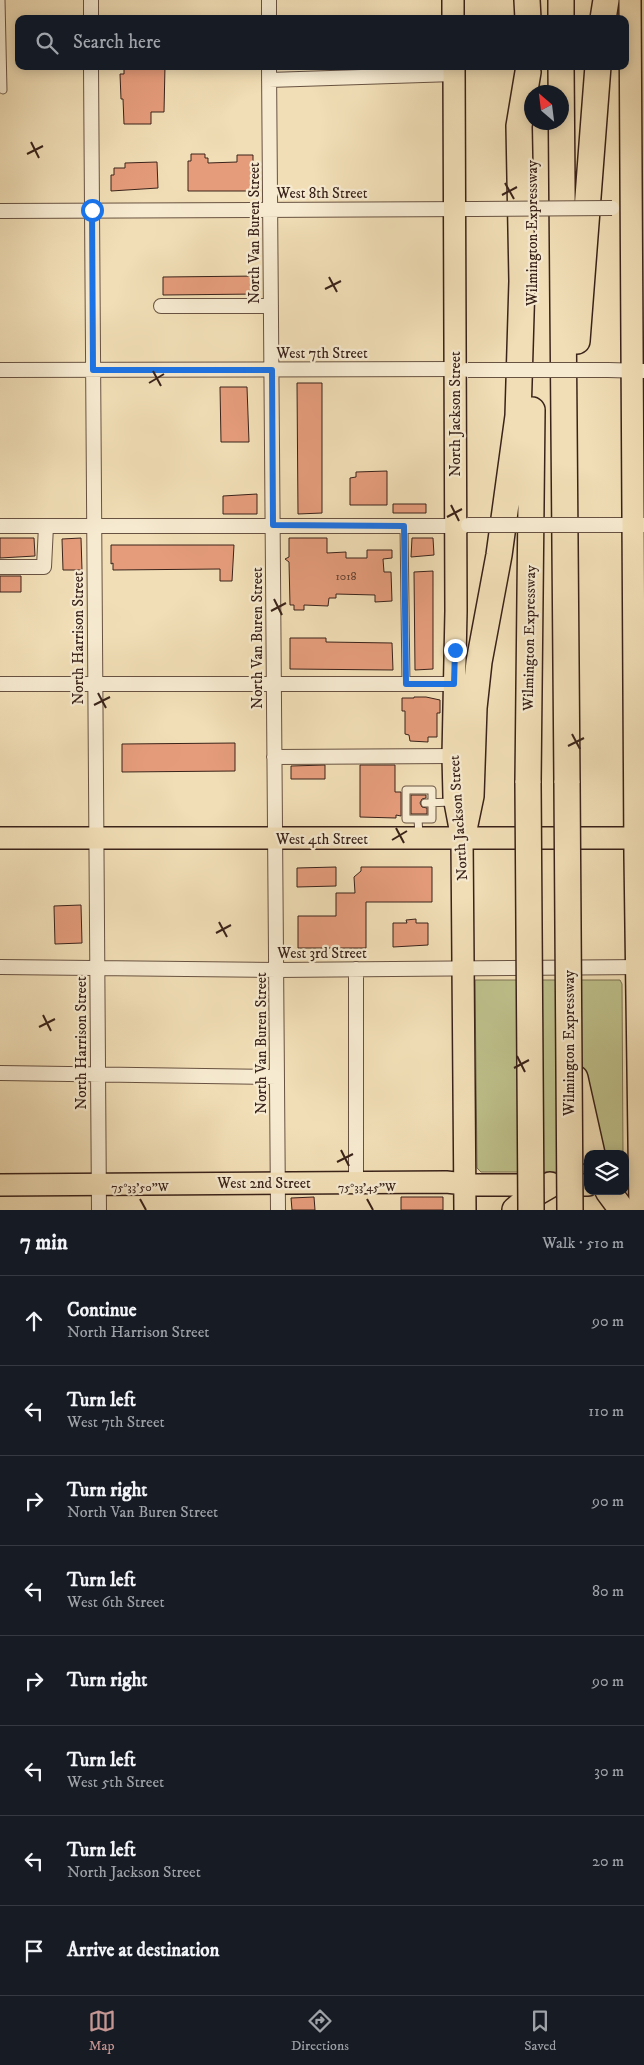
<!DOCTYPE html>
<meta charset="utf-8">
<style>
:root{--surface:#171b24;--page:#242831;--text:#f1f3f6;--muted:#9ea1a6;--line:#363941;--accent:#c59692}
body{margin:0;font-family:"IM FELL DW Pica",serif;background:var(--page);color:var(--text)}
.controls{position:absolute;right:15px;bottom:15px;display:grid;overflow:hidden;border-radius:10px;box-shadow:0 2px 12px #0003}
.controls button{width:45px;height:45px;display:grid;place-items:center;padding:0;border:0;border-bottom:1px solid var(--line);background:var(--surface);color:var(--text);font:25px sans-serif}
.compass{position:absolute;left:524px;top:85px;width:45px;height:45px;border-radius:50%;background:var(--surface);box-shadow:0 2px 12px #0003;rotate:332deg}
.stop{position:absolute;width:15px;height:15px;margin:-11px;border:4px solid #1a73e8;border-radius:50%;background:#fff}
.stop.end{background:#1a73e8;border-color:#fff;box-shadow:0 1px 5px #0008}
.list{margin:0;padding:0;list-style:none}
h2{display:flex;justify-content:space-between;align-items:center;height:65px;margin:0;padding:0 20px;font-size:21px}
h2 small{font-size:16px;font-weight:400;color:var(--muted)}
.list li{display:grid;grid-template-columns:32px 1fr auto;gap:15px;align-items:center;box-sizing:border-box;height:90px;padding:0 20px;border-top:1px solid var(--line)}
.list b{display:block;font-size:19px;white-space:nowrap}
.list p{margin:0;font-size:16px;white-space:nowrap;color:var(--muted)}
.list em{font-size:16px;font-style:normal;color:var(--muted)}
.icon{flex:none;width:28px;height:28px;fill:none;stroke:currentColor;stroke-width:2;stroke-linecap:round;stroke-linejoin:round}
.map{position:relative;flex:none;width:644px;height:1210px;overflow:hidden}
.search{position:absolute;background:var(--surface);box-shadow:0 2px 12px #0003;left:15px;right:15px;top:15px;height:55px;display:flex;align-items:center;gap:12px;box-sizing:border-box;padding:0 18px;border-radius:10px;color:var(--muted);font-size:19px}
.sheet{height:785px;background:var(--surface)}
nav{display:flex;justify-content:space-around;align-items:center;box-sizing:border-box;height:70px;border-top:1px solid var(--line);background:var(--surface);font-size:14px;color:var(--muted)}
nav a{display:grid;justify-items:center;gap:2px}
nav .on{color:var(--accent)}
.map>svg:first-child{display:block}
</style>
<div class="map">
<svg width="644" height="1210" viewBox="0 0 644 1210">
<rect width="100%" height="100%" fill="#f1deb6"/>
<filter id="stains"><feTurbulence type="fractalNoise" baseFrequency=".004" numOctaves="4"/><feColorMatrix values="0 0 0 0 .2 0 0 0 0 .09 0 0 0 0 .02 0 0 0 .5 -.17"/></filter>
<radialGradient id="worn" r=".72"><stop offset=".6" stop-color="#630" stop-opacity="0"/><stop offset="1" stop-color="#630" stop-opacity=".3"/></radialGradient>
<!-- green -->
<path fill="#bec08b" stroke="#7c7252" d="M475 980H620L622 984 623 1154H588V1172H481L477 1168Z"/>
<!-- building -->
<path fill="#e59c7b" stroke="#3a231a" d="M124 66H165L164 112H151V124H124L123 99H121L120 74H124Z
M191 154H205V158H208V163L237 162V155H253V168H256V191H188V161H191Z
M157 162 158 188 111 191V175H114V168H125V163Z
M259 276V294L163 295V277Z
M297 383H322V513L298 514Z
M220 387H247L249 442H221Z
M387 471V505H350V478L356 477V472Z
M257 494V514H223V496Z
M393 504H426V513H393Z
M0 538H34L35 556 0 558Z
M81 538 82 570H63L62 539Z
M289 538H327V553L346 552V558H367V550H392V558L383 559 384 572H391L392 601 375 602V595L336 594V598H329L328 606 304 605V610H294V605H290L289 562 285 559 289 557Z
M412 538H433L434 555 411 557Z
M111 545H234L232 581H220V569L113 570V563L111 564Z
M433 571V669L415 670 414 572Z
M0 576H21V592H0Z
M290 638H326V642L392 643 393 670 290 669Z
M414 697H426L440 700V713H437V737H428V742L410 741 409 735 405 734V711H402V698H414Z
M235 743V771L122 772V744Z
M325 765V779H291V766Z
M360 765H395V792H401V816L396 815V818L360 817Z
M411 795H426V798L422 799 420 803 422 807 427 808V814H411Z
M336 867V886L297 887V868Z
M361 867H432V902H366V948H298V916H336V893H355L354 877 361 871Z
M81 905 82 943 55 944 54 906Z
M416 919V923H428V945L393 947V923H407L406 920Z
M314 1197 315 1210H292L291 1198Z
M401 1197H443V1210H401Z"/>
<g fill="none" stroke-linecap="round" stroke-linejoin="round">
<!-- service casing -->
<g stroke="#685241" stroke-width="9">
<path id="service" d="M1 0 3 90
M404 526 406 684
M425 803 452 802
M418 819H406V790H432V819H418L419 836"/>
</g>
<!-- minor casing -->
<g stroke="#685241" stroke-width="16">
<path id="minor" d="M91 0V19
M269 0V19
M91 66 99 1210
M269 66 278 1210
M269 80 454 74
M0 211 474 209
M161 306H271
M0 370 462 369
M608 370 644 371
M597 525H644
M0 526H464
M0 567H44L46 526
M0 684H454
M274 757 453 756
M0 967 277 970 644 967
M0 1073 277 1077
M356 1183V969"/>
</g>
<!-- primary casing -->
<g stroke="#3a231a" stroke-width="24">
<path id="primary" d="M453 0V19
M630 0 635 856 640 1210
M454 66 456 611 453 756 454 797 462 839 465 1210
M0 838H644
M0 1185 446 1182 475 1185H588"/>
</g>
<!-- motorway casing -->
<g stroke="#3a231a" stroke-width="28">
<path id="motorway" d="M527 0 528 19
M561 0V19
M603 19 606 0
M561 66 567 783
M577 341 598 66
M528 783 532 410
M462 839 471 796 474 708 479 662 499 555 518 416 522 281 519 126 528 72
M575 1078 592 1154
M608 1191 622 1210
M515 1210 531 1196 550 1185"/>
</g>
<!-- service -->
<use href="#service" stroke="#f6ead0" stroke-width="7"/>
<!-- minor -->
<use href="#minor" stroke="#f6ead0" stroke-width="14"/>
<!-- primary -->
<use href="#primary" stroke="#f1deb6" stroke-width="21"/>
<!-- motorway -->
<use href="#motorway" stroke="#f1deb6" stroke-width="25"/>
<!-- minor-bridge casing -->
<g stroke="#685241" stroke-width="16" stroke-linecap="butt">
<path id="minor-bridge" d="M474 209 612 208
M468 370H608
M468 525H597"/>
</g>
<!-- motorway-bridge casing -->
<g stroke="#3a231a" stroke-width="28" stroke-linecap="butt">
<path id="motorway-bridge" d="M528 783 531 1210
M567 783 570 1210"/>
</g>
<!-- minor-bridge -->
<use href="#minor-bridge" stroke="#f6ead0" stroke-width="14"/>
<!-- motorway-bridge -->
<use href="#motorway-bridge" stroke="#f1deb6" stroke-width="25"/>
</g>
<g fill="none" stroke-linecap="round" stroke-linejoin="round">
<!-- route -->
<path stroke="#1a73e8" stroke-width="6" d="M92 210 93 370H272L273 525 404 526 406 684H454L455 650"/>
</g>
<!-- ticks -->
<path fill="none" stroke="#3a231a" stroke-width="2" d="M31 142 39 158M27 154 43 146M505 183 514 199M502 195 517 187M329 277 337 292M325 289 341 281M153 371 161 386M149 383 164 374M451 505 459 521M447 517 462 509M274 599 282 615M271 611 286 603M98 693 106 708M94 705 110 697M572 734 580 749M568 746 584 738M396 828 404 843M392 840 407 831M219 922 227 937M216 933 231 925M43 1015 51 1031M39 1027 55 1019M517 1056 525 1072M514 1068 529 1060M341 1150 349 1166M337 1162 353 1154M140 1199 146 1210M367 1199 373 1210"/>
<g text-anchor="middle" stroke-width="4.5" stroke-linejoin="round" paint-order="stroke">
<!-- number labels -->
<g font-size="12" fill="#654132">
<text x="346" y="580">1018</text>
</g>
<!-- street labels -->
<g font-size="15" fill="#3a231a" stroke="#f6ead0">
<text x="322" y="198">West 8th Street</text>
<text transform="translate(254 233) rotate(-90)" y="5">North Van Buren Street</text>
<text transform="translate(532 233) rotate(-90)" y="5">Wilmington Expressway</text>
<text x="322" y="358">West 7th Street</text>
<text transform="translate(455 414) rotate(-90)" y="5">North Jackson Street</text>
<text transform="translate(78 638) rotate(-90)" y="5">North Harrison Street</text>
<text transform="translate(257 638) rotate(-90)" y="5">North Van Buren Street</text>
<text transform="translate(529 638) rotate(-89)" y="5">Wilmington Expressway</text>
<text transform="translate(458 818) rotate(-94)" y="5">North Jackson Street</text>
<text x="322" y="844">West 4th Street</text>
<text x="322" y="958">West 3rd Street</text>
<text transform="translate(81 1043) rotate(-90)" y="5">North Harrison Street</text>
<text transform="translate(261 1043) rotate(-90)" y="5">North Van Buren Street</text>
<text transform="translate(569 1043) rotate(-90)" y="5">Wilmington Expressway</text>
<text x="264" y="1188">West 2nd Street</text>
</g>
</g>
<g font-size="12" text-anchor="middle" fill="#3a231a" stroke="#f6ead0" stroke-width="4.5" stroke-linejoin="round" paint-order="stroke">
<text x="140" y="1191">75°33'50"W</text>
<text x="367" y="1191">75°33'45"W</text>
</g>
<rect width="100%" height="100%" filter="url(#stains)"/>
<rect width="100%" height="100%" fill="url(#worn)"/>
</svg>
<div class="controls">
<button><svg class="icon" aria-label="layers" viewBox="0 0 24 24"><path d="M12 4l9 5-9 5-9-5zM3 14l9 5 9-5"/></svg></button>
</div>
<svg class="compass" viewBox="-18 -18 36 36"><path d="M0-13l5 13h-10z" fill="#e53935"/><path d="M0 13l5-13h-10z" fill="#9ea1a6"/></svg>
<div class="stop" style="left:92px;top:210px"></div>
<div class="stop end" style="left:455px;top:650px"></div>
<div class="search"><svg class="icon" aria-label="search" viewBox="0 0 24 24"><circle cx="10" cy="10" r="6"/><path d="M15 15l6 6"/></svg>Search here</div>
</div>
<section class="sheet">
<h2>7 min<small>Walk · 510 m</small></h2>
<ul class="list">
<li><svg class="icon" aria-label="ahead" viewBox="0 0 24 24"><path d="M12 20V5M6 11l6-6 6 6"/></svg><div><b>Continue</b><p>North Harrison Street</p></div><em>90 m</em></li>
<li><svg class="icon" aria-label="left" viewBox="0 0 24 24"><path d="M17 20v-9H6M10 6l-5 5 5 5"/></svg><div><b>Turn left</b><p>West 7th Street</p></div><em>110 m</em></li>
<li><svg class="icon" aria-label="right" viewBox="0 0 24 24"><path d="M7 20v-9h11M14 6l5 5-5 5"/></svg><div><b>Turn right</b><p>North Van Buren Street</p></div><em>90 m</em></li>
<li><svg class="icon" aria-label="left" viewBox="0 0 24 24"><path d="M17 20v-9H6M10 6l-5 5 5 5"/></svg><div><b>Turn left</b><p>West 6th Street</p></div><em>80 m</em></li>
<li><svg class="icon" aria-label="right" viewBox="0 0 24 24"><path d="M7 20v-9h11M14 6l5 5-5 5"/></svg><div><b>Turn right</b></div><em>90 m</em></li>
<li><svg class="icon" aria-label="left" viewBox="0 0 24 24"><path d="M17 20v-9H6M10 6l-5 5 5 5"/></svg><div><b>Turn left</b><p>West 5th Street</p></div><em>30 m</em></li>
<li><svg class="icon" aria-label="left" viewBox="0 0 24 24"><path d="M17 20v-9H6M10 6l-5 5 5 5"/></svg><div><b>Turn left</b><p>North Jackson Street</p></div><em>20 m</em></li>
<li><svg class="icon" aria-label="arrive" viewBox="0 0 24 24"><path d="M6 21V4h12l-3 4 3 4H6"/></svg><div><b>Arrive at destination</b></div></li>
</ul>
</section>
<nav>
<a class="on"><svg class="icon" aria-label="map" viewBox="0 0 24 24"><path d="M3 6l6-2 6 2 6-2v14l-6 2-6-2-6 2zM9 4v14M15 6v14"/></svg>Map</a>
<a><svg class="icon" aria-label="directions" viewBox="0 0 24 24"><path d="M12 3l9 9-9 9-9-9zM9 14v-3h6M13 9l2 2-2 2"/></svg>Directions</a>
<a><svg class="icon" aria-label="saved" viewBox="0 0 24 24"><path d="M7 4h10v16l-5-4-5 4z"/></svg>Saved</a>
</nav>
